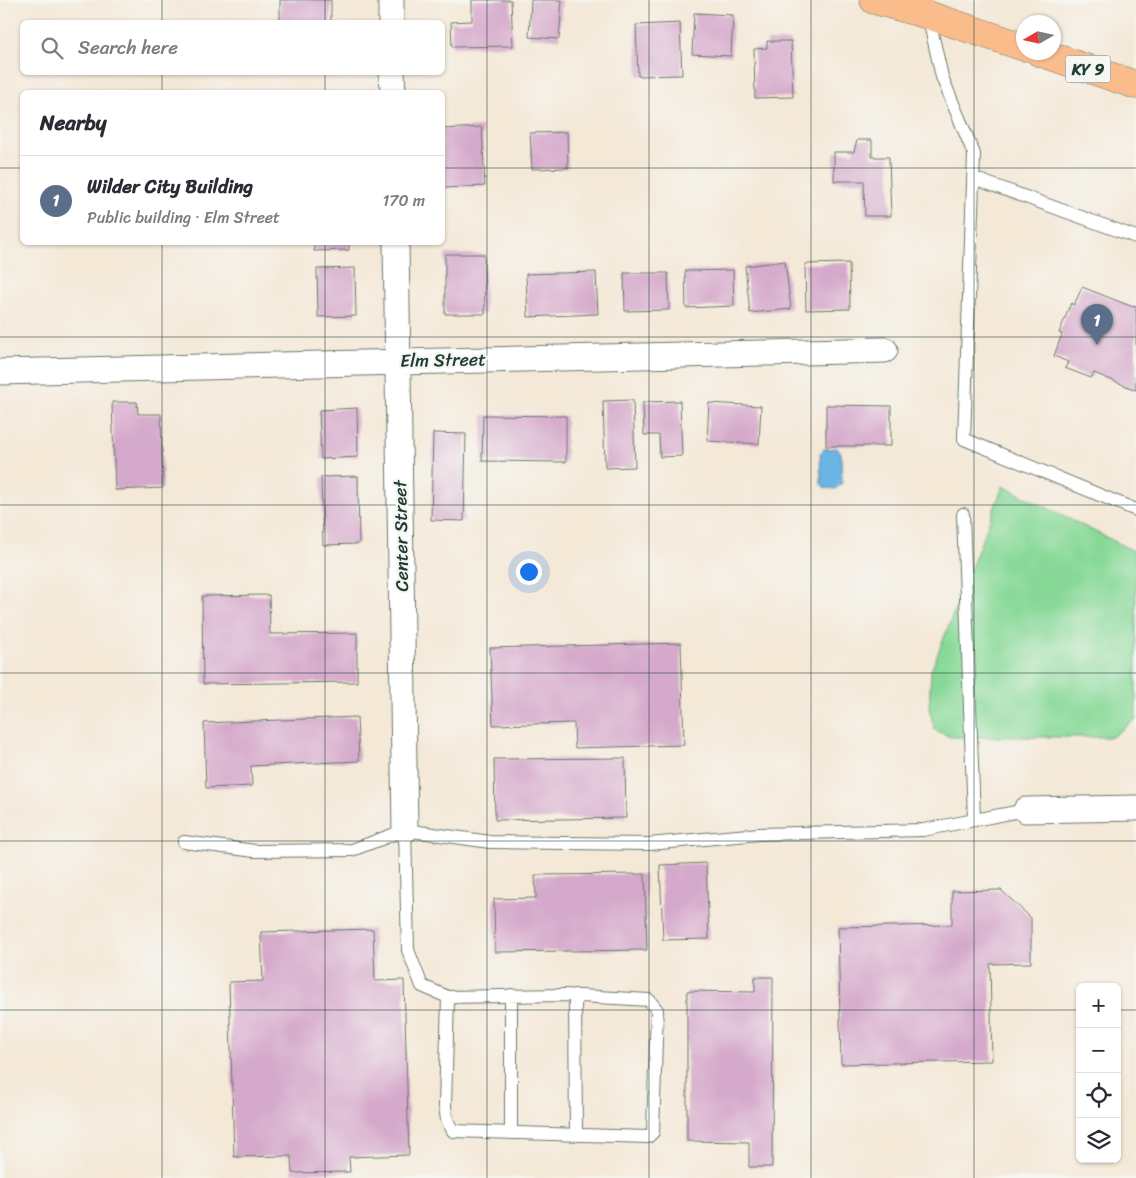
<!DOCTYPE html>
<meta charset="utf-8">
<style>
:root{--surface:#fff;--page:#f7f7f7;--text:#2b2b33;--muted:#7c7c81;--line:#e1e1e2;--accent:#2563eb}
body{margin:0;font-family:Sriracha,sans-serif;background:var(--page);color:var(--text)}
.controls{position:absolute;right:15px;bottom:15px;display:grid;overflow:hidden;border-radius:8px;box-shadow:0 1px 4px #0004}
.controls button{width:45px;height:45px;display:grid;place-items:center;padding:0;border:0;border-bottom:1px solid var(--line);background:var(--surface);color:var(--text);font:25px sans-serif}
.compass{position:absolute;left:1016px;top:15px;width:45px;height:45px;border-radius:50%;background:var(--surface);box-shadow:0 1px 4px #0004;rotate:261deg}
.you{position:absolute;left:528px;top:571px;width:18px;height:18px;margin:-12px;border:4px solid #fff;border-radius:50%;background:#1a73e8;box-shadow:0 0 0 8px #1a73e833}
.badge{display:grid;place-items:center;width:32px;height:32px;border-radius:50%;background:var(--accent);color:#fff;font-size:16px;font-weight:700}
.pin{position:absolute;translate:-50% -41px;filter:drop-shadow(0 1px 2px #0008)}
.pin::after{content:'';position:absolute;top:26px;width:18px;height:15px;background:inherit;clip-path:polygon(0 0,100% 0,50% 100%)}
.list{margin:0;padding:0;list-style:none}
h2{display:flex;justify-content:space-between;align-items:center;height:65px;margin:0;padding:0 20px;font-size:21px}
h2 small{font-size:16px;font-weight:400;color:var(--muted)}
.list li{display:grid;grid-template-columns:32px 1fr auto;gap:15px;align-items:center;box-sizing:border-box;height:90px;padding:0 20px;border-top:1px solid var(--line)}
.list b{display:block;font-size:19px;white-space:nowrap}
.list p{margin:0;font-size:16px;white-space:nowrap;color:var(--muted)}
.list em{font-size:16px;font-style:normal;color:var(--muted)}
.icon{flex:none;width:28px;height:28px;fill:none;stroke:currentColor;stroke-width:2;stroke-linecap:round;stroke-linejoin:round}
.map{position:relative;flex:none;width:1136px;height:1178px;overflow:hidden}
.search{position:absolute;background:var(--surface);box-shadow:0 1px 4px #0004;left:20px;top:20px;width:425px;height:55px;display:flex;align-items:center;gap:12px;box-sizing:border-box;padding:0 18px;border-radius:8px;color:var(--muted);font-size:19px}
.panel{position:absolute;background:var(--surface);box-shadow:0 1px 4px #0004;left:20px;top:90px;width:425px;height:155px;border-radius:8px}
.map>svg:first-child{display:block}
</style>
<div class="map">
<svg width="1136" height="1178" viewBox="0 0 1136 1178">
<rect width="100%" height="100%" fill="#f6f6f2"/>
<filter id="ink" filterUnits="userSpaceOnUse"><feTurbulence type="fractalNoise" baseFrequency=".02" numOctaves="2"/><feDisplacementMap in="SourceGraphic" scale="10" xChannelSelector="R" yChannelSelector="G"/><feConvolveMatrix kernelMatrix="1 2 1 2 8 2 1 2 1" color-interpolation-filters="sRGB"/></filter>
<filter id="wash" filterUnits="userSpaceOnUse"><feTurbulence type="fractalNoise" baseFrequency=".0096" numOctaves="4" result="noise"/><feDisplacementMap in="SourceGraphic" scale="20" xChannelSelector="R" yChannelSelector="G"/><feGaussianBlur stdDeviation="1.12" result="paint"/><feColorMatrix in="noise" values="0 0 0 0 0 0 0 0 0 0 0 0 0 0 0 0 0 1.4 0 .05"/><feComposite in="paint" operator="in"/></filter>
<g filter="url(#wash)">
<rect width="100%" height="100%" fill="#f4e8d7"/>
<!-- green -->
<path fill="#88d998" stroke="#548b66" d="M1003 486 1136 552V719L1112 737H950L935 730 929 709 931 671Z"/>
<!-- water -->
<path fill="#6bb5e3" stroke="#45798c" d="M837 448 841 452 842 483 836 489 825 488 821 484 820 453 824 449Z"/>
<g id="blocks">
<!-- building -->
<path fill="#d5a9cb" d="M280 0H331V22H280Z
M472 0H511L513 46 452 47 451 22 472 21Z
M531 0H562L559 39 529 37Z
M694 13 733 15 731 56 692 54Z
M680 23 682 75 638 76 636 25Z
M767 41H791L793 97 755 98 754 49 767 48Z
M482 127 485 186 444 188 442 129Z
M567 132 568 168 532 169 530 133Z
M857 140H872V157H889L891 216H865L864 181H834V152H854Z
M314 242H349V250L314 251Z
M445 254H484L485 314H445Z
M785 261 791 309 750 313 745 266Z
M849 263 850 309 806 310 805 264Z
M355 268 356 316 318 317 317 269Z
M733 270 734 306 686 308 685 271Z
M596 272 598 314 528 317 526 274Z
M624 273H668L669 310 625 311Z
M1082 287 1133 307 1136 306V390L1094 373 1091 378 1065 368 1068 362 1054 356 1062 334 1059 333 1071 303 1074 305Z
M633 400 635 467 605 468 603 401Z
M680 401 682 456 660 457 659 435H644L643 402Z
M112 402H137L138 414H161L163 488 115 490Z
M709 403 761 406 759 444 707 441Z
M826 405 891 406V446H826Z
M357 408 358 457 321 459 319 410Z
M483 415 566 416V462L482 461Z
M433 433 466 434 464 521 431 520Z
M358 476 359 544 323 545 321 477Z
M269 595 270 634 357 633V682L203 684 202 596Z
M681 643 684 745 575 748 574 723 493 725 490 648Z
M357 717 359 761 251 766 252 786 206 788 204 723Z
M625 758 626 818 495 820 494 759Z
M706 863 709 939 663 940 660 865Z
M645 874 647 950 495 952 494 899 536 898 535 875Z
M1001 890 1031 918V963L990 964 992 1061 841 1064 838 927 952 925V891Z
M373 929 375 981 404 980 409 1155 349 1157 350 1172 292 1173 291 1156 234 1157 229 982 263 981 261 932Z
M755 977H773L772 1167H749V1142L687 1141V991L755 992Z"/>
</g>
</g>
<g filter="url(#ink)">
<use href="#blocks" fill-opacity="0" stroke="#6a796d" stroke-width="1"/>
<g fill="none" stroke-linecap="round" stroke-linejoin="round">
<!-- service casing -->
<g stroke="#6a796d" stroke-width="14">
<path id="service" d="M928 15 942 77 974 154 964 439 1136 510
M973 178 1136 237
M963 514 974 819
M405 830 408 950 422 986 448 997 564 995 649 1000 657 1010 653 1132 648 1137 453 1131 447 1120 445 1106 448 997
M184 842 255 851 352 850 405 830 490 842 649 844 759 834 923 830 1026 810
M511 995V1133
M575 995 576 1135"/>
</g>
<!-- minor casing -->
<g stroke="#6a796d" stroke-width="27">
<path id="minor" d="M391 22V0
M392 72 393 92
M396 242 405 830
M0 372 885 350
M1026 810 1136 808"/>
</g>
<!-- primary casing -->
<g stroke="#6a796d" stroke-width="29">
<path id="primary" d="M874 0 928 15 1024 47
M1039 52 1136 85"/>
</g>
<!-- service -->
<use href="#service" stroke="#fff" stroke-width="12"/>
<!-- minor -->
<use href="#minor" stroke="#fff" stroke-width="25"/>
<!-- primary -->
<use href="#primary" stroke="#fabc8b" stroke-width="28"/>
</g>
</g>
<!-- grid -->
<path fill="none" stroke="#1f3d34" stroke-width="1" stroke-opacity="0.55" d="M162 0V22M325 0V22M487 0V1178M649 0V1178M811 0V1178M974 0V1178M162 72V92M325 72V92M0 168H22M442 168H1136M162 242V1178M325 242V1178M0 337H1136M0 505H1136M0 673H1136M0 841H1136M0 1010H1080M1117 1010H1136"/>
<g text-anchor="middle" stroke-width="4.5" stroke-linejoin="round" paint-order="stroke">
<!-- shield labels -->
<rect fill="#f6f6f2" stroke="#60746d" stroke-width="1" x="1065.5" y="55.5" width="45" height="27" rx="4"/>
<g font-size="16" font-weight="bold" fill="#1f3d34">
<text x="1088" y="75">KY 9</text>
</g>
<!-- street labels -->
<g font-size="18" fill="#1f3d34" stroke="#f6f6f2">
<text transform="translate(443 360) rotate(-1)" y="6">Elm Street</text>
<text transform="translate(401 536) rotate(-91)" y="6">Center Street</text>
</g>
</g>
</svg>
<div class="controls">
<button>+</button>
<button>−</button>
<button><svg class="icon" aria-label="locate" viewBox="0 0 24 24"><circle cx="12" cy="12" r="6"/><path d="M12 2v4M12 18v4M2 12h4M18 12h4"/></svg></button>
<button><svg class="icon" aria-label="layers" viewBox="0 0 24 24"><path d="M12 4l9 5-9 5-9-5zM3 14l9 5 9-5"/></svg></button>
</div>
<svg class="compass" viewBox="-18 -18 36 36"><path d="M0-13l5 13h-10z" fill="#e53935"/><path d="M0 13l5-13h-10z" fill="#7c7c81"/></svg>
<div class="you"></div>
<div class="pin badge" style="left:1097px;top:345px;background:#5c6f8a">1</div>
<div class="search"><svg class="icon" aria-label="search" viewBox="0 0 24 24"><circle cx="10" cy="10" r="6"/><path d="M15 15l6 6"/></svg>Search here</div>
<section class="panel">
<h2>Nearby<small></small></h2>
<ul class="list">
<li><span class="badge" style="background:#5c6f8a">1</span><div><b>Wilder City Building</b><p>Public building · Elm Street</p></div><em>170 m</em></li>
</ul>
</section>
</div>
